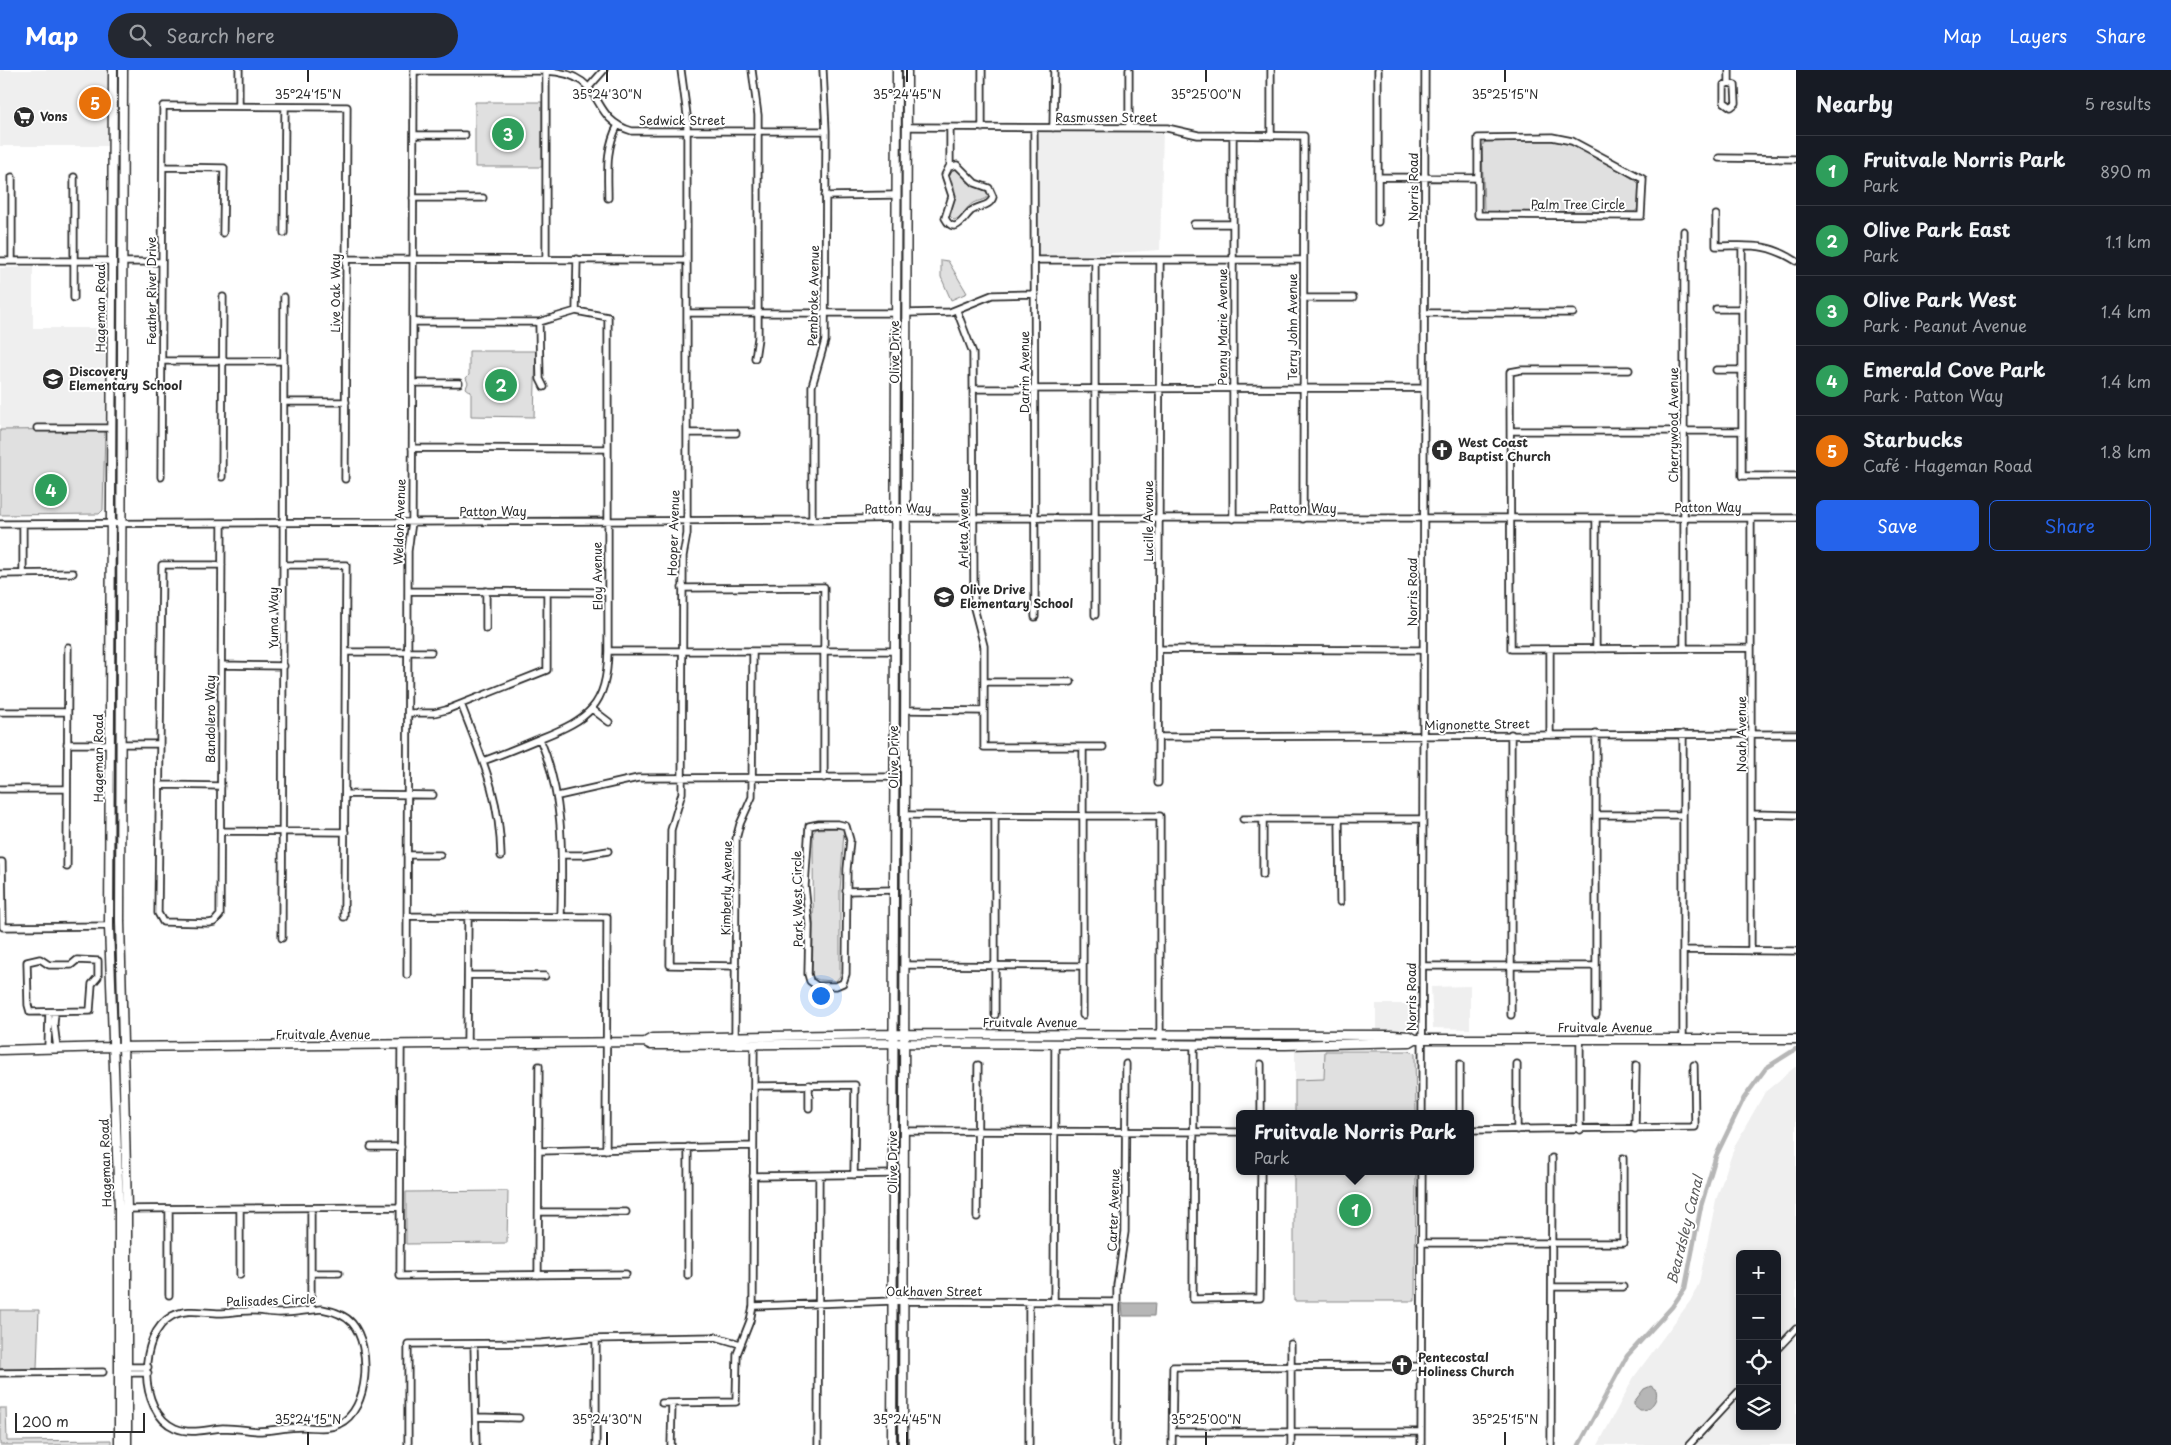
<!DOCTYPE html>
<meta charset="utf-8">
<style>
:root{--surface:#171b24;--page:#242831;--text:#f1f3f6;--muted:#9ea1a6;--line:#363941;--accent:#2563eb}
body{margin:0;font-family:"Playpen Sans",sans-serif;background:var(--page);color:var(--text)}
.controls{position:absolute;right:15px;bottom:15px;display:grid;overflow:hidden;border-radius:8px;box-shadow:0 2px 8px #0003}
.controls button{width:45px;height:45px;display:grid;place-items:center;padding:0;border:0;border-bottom:1px solid var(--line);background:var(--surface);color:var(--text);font:25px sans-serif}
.scale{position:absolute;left:15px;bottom:12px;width:130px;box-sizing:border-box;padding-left:5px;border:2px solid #2b2b2b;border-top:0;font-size:14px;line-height:18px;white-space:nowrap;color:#2b2b2b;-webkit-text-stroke:4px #fff;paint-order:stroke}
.you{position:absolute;left:820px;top:925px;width:18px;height:18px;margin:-12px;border:4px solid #fff;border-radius:50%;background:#1a73e8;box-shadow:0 0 0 8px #1a73e833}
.badge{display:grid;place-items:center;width:32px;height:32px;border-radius:50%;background:var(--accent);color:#fff;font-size:16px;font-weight:700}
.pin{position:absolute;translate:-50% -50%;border:2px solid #fff;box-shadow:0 1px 5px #0006}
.popup{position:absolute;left:1236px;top:1040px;width:238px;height:65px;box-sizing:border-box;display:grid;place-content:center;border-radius:8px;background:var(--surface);filter:drop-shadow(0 1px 4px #0005);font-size:16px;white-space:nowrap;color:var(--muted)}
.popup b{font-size:19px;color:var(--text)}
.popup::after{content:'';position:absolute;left:50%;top:100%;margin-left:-10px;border:10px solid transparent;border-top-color:var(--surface)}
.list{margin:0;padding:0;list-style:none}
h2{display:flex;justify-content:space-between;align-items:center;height:65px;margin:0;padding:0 20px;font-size:21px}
h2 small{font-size:16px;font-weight:400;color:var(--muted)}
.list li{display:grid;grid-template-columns:32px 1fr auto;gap:15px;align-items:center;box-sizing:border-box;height:70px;padding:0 20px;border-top:1px solid var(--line)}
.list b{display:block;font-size:19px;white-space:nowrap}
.list p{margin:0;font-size:16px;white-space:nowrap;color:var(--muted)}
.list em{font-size:16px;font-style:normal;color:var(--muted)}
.actions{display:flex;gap:10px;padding:15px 20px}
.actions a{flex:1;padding:11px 0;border:1px solid var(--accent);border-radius:8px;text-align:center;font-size:18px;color:var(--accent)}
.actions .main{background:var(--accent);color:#fff}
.icon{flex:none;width:28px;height:28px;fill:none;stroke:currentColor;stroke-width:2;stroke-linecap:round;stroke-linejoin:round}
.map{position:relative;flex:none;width:1796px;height:1375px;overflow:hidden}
header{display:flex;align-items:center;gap:30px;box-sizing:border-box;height:70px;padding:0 25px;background:var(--accent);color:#fff}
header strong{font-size:24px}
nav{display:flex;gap:28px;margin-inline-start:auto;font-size:18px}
.search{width:350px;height:45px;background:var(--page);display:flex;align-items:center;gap:12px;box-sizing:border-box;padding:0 18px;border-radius:28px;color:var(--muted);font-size:19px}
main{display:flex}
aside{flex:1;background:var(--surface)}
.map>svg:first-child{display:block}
</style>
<header>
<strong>Map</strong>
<div class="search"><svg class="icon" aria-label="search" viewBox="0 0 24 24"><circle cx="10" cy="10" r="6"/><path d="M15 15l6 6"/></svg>Search here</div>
<nav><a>Map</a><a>Layers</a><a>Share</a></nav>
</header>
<main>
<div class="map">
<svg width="1796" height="1375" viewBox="0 0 1796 1375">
<rect width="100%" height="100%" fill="#fff"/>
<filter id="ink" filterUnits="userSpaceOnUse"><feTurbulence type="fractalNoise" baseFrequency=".02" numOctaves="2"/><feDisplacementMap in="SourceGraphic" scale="10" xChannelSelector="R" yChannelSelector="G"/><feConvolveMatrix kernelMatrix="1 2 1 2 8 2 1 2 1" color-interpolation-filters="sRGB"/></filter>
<g filter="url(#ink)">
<!-- built -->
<path fill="#efefef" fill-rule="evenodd" d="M0 0H107V76H0Z
M1035 57 1163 58 1160 180 1035 188Z
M33 197V258H107L105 359 0 360V198Z
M1470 916V959L1433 958 1431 917Z
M1376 934H1416V959H1376Z
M1295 980 1325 981 1324 1010H1295Z
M1796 996V1375H1598L1634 1307 1691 1230 1699 1213 1716 1130 1735 1075 1765 1022ZM1740 1184H1777V1356H1740Z"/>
<!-- green -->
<path fill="#e0e0e0" stroke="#868686" d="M475 32H542V97H475Z
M1547 70C1581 73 1608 93 1636 111L1640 115 1639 138 1634 142H1487L1484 140 1482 76 1485 72Z
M952 98H957L967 112 988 122 989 126C984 131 979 130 973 133 966 137 962 148 954 150L949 145C952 136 957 126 954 116 952 111 949 107 948 101Z
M941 190 948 191 967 223 951 230 941 207Z
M469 281H536L534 347 471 346V322L466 318 468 313 466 308 469 305Z
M105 359 103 440 99 444 0 445V360Z
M842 758 844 761 840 821V906L836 911 819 910 812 907C814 859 813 811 813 763L816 759Z
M1325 981H1409L1415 983 1416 1044H1295V1010L1324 1009Z
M1294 1101H1416L1415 1231H1294Z
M508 1121 507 1173 406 1174V1122Z
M0 1240H39L37 1299H0Z
M0 1338H6L7 1371 111 1370V1375H0Z"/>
<!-- water -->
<path fill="#b6b6b6" stroke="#7e7e7e" d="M1122 1233H1155L1154 1246H1123Z
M1651 1316 1656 1320C1659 1330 1650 1341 1640 1340L1634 1335V1332L1644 1319Z"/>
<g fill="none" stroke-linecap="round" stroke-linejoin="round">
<!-- canal -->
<path stroke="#b6b6b6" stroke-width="4.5" d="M1579 1375 1627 1286 1672 1237 1685 1218 1701 1136 1716 1086 1744 1028 1766 998 1796 979"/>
<!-- minor casing -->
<g stroke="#2b2b2b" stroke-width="9">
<path id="minor" d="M681 0 687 45V464L683 486 682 723 671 760 670 895 736 896
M752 0 758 45V268L755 288
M1729 0V13
M414 1H546C609 4 586 48 632 61H826
M1729 13 1735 15 1736 33 1731 37 1724 32V15Z
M589 17 604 0
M239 36V0
M907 57 1167 58 1198 65 1304 66 1303 449
M950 58V96
M982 58V0
M1034 58 1035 547
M1053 58 1054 0
M1129 58V0
M414 65H465
M1271 66V0
M1552 67 1572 71 1643 109 1641 146 1478 145V68Z
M1719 88 1796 89
M957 95 975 113 989 118 993 127C990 137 979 135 971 141 964 147 955 167 945 148L952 126 945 105 949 97Z
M163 97 224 98 223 163
M1378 107 1478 108
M825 126 896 125
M413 128H483
M608 128C608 102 605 79 618 55
M1716 145V176C1750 176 1766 172 1796 191
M1378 152V0
M1194 154H1233
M284 163 285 37
M1742 176V406H1796
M346 189 687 190
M546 189V0
M1035 190H1303
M1095 190V545
M0 191H112
M12 191V107
M123 192H162
M74 228V107
M1303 228H1353
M1716 239H1742
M576 241 577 189
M957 241 973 283 974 538 984 576V677H1103
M687 243H896
M907 243 950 242 992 225 1035 224
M1424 243H1573
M413 252H539L576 241 608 247V581C607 636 589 649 541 668 522 676 503 684 483 691
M539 252 540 309 544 317
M162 291H284
M1629 300H1521L1510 302 1511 579 1751 578
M1716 300H1742
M413 313H459
M973 319 1424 318
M284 332H346
M37 358H111
M1511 361H1742
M687 363H736
M412 378 608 379
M161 407 163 36 347 37 345 409
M222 407 223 227
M1596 448V579
M1233 449V65
M812 450V316L825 271 826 61 823 0
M0 454 812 450 906 448H1796
M222 495H162L158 843 163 852 209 853 214 852 220 845 222 453
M284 495H346L344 847
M23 503V454
M0 504 73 503
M682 518 824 517V708
M408 521 608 522
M486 559V521
M1684 578V161
M1159 579 1423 580
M1550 579V664
M608 581H895
M346 582H431
M222 595 284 596
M984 612H1071
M461 634C482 689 500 726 501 786
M592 639 609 652
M906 640 984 641
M0 642H67
M408 643H434L446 640 547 600V522
M1511 664V945
M1596 664V945
M1158 667 1796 664
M540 669C565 730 562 782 561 846
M67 674H110
M120 674H159
M1158 713 1160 190
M159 715 221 716
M0 719H67
M345 724 433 725
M558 726 638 708 895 707
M1752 744 1796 745
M904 745 1160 746V974
M1596 745H1683
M1243 749H1423
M1263 749V805
M1339 749 1340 832
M819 754H838L846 756 850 770 847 799 846 904 843 913 836 916H817L810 911 808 904 809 855 805 816 809 756Z
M221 761 345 762
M407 785H440
M562 785H584L608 781
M0 792H2L3 857 109 856
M67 797 68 577
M846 821 894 820
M407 846 607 847 606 1080
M282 868 284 227
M1683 880 1796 881
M1751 881V448
M40 889 49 895H71L77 890 98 891V907L92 914 90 941 30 942 28 935 27 892Z
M905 895 1083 896
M1422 896H1596
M407 905 408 481 412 452 414 0
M468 905 545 906
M55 942 54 954 57 978
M995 945V746
M1083 945V677
M735 966 736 769 740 754 752 727 753 582
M1683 969V664
M1580 970V1060
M1194 974 1193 1229 1260 1228 1261 1101
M401 975 400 1206 626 1204
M467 975 468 846
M48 978 49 942
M1460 994V1044
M1517 994V1060
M809 1015V1038
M754 1016 855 1015 854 1105
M1261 1044V994
M1422 1044 1425 0
M1635 1059 1636 995
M1470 1060 1695 1057 1694 995
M904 1061 1240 1062
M371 1077H401
M539 1081 753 1076
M753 1106 893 1104
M119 1139 400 1137
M539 1142H626
M977 1147 978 995
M1421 1173H1623V1088
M311 1203H339
M240 1205V1139
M538 1205 539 996
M688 1206V1077
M1552 1217H1623
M169 1225V1140
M1054 1232 1055 973
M311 1236V1138
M753 1236 893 1231 1116 1232
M322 1239C333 1241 344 1244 352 1253 372 1276 370 1340 339 1354 328 1360 315 1357 302 1357 287 1357 272 1361 257 1361 246 1360 235 1358 223 1358 207 1359 191 1365 175 1358 138 1342 137 1265 172 1246 187 1238 204 1243 220 1243 229 1243 238 1241 247 1241 258 1240 269 1243 280 1243 294 1243 308 1240 322 1239Z
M474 1274 476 1375
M1777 1279 1796 1259
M127 1297H148
M0 1303 103 1302
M127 1303H148
M662 1333 736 1332 737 1284 750 1251 753 1236 754 975
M476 1347 519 1348
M1172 1362H1421
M408 1375V1274L541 1273 589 1269 716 1267 740 1274
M596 1375V1269
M671 1375 672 1333
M818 1375 819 1106
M1029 1375V1232
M1116 1375 1117 1215 1125 1162 1126 994
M1172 1375 1173 1297 1421 1296
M1291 1375V1274
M1421 1375 1422 1101
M1551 1375 1552 1088
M1689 1375 1740 1320"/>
</g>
<!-- major casing -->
<g stroke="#2b2b2b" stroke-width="11">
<path id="major" d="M113 0 109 856 119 1139V1375
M123 0 120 851 127 1140V1375
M645 972 652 968 894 964 1393 965 1410 966 1415 969
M0 980 112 977 645 972 651 975H667L905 973 1286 975 1410 972 1415 969H1796
M892 1375 897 0
M903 1375 907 0"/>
</g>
<!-- minor -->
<use href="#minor" stroke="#fff" stroke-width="5.5"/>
<!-- major -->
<use href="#major" stroke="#fff" stroke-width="8"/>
</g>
</g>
<!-- ticks -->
<path fill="none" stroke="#2b2b2b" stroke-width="2" d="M308 0V12M607 0V12M907 0V12M1206 0V12M1505 0V12M308 1362V1375M607 1362V1375M907 1362V1375M1206 1362V1375M1505 1362V1375"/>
<!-- icons -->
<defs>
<g id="supermarket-disc" transform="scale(1.125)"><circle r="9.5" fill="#2b2b2b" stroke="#fff"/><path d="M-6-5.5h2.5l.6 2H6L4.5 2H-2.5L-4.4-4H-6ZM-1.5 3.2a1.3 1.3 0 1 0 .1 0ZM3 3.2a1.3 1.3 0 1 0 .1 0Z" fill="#fff"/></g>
<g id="school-disc" transform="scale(1.125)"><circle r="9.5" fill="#2b2b2b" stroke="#fff"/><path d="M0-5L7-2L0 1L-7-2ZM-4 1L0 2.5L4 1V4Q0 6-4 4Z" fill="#fff"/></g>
<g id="church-disc" transform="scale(1.125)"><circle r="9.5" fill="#2b2b2b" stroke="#fff"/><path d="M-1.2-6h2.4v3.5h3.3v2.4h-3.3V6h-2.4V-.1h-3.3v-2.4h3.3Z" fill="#fff"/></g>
</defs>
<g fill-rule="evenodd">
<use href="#supermarket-disc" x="24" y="47"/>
<use href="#school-disc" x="53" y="309"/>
<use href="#church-disc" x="1442" y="380"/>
<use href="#school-disc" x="944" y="527"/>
<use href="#church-disc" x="1402" y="1295"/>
</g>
<g text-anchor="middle" stroke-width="4" stroke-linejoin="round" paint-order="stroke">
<!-- poi labels -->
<g font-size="12" font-weight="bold" fill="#2b2b2b" stroke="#fff" text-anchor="start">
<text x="40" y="51">Vons</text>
<text x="69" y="306">Discovery<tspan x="69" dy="14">Elementary School</tspan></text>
<text x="1458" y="377">West Coast<tspan x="1458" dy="14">Baptist Church</tspan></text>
<text x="960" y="524">Olive Drive<tspan x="960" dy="14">Elementary School</tspan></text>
<text x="1418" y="1292">Pentecostal<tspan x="1418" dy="14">Holiness Church</tspan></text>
</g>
<!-- street labels -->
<g font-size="12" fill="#2b2b2b" stroke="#fff">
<text x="1106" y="52">Rasmussen Street</text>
<text x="682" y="55">Sedwick Street</text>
<text transform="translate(1414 117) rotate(-90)" y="4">Norris Road</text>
<text x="1578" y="139">Palm Tree Circle</text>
<text transform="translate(152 221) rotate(-90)" y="4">Feather River Drive</text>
<text transform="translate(336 223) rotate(-90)" y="4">Live Oak Way</text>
<text transform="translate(814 226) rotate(-89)" y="4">Pembroke Avenue</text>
<text transform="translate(101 238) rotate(-90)" y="4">Hageman Road</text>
<text transform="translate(1223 257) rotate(-90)" y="4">Penny Marie Avenue</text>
<text transform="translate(1293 257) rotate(-90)" y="4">Terry John Avenue</text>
<text transform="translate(895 282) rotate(-90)" y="4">Olive Drive</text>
<text transform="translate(1025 302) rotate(-90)" y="4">Darrin Avenue</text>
<text transform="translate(1674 355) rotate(-90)" y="4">Cherrywood Avenue</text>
<text x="1708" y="442">Patton Way</text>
<text transform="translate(898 439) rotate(-1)" y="4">Patton Way</text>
<text x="1303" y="443">Patton Way</text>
<text x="493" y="446">Patton Way</text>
<text transform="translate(1149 451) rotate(-90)" y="4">Lucille Avenue</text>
<text transform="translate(400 452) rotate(-88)" y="4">Weldon Avenue</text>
<text transform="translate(964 458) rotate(-90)" y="4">Arleta Avenue</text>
<text transform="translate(674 463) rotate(-88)" y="4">Hooper Avenue</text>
<text transform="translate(598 506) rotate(-91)" y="4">Eloy Avenue</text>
<text transform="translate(1413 522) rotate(-90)" y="4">Norris Road</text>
<text transform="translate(274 548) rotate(-90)" y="4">Yuma Way</text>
<text transform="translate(211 649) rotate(-90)" y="4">Bandolero Way</text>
<text transform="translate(1477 655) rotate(-1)" y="4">Mignonette Street</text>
<text transform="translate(1742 664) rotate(-90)" y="4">Noah Avenue</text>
<text transform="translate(894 687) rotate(-90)" y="4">Olive Drive</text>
<text transform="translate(99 688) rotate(-90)" y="4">Hageman Road</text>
<text transform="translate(727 818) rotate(-89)" y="4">Kimberly Avenue</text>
<text transform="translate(798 829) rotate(-91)" y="4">Park West Circle</text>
<text transform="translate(1412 927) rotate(-90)" y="4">Norris Road</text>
<text x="1030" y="957">Fruitvale Avenue</text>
<text x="1605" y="962">Fruitvale Avenue</text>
<text x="323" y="969">Fruitvale Avenue</text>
<text transform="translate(893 1092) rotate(-90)" y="4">Olive Drive</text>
<text transform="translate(106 1093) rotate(-92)" y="4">Hageman Road</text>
<text transform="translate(1114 1140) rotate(-88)" y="4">Carter Avenue</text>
<text x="934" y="1226">Oakhaven Street</text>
<text transform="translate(271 1231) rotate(-2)" y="4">Palisades Circle</text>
</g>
<!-- water labels -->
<g font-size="14" font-style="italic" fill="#5c5c5c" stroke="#fff">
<text transform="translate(1685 1160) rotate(-76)" y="5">Beardsley Canal</text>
</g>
</g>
<g font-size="12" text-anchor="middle" fill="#2b2b2b" stroke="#fff" stroke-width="4" stroke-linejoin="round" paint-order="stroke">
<text x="308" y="29">35°24'15"N</text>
<text x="607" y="29">35°24'30"N</text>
<text x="907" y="29">35°24'45"N</text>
<text x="1206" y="29">35°25'00"N</text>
<text x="1505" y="29">35°25'15"N</text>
<text x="308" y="1354">35°24'15"N</text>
<text x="607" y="1354">35°24'30"N</text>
<text x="907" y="1354">35°24'45"N</text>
<text x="1206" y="1354">35°25'00"N</text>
<text x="1505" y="1354">35°25'15"N</text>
</g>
</svg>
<div class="controls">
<button>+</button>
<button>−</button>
<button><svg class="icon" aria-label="locate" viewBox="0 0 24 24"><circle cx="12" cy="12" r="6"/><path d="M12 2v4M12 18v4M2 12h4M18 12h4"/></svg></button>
<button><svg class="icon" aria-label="layers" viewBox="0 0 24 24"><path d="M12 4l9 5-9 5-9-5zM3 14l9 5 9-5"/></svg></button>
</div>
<div class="scale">200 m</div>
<div class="you"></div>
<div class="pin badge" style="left:1355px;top:1140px;background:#2e9e5b">1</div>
<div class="popup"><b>Fruitvale Norris Park</b>Park</div>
<div class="pin badge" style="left:501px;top:315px;background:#2e9e5b">2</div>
<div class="pin badge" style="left:508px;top:64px;background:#2e9e5b">3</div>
<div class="pin badge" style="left:51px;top:420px;background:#2e9e5b">4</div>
<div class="pin badge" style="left:95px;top:33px;background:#e8710a">5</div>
</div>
<aside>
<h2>Nearby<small>5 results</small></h2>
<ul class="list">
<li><span class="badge" style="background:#2e9e5b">1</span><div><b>Fruitvale Norris Park</b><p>Park</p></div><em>890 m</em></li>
<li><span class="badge" style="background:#2e9e5b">2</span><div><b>Olive Park East</b><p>Park</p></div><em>1.1 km</em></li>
<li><span class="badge" style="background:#2e9e5b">3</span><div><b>Olive Park West</b><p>Park · Peanut Avenue</p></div><em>1.4 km</em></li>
<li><span class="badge" style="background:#2e9e5b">4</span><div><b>Emerald Cove Park</b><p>Park · Patton Way</p></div><em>1.4 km</em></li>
<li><span class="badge" style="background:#e8710a">5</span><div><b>Starbucks</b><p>Café · Hageman Road</p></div><em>1.8 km</em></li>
</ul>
<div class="actions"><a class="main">Save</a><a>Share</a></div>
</aside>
</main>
